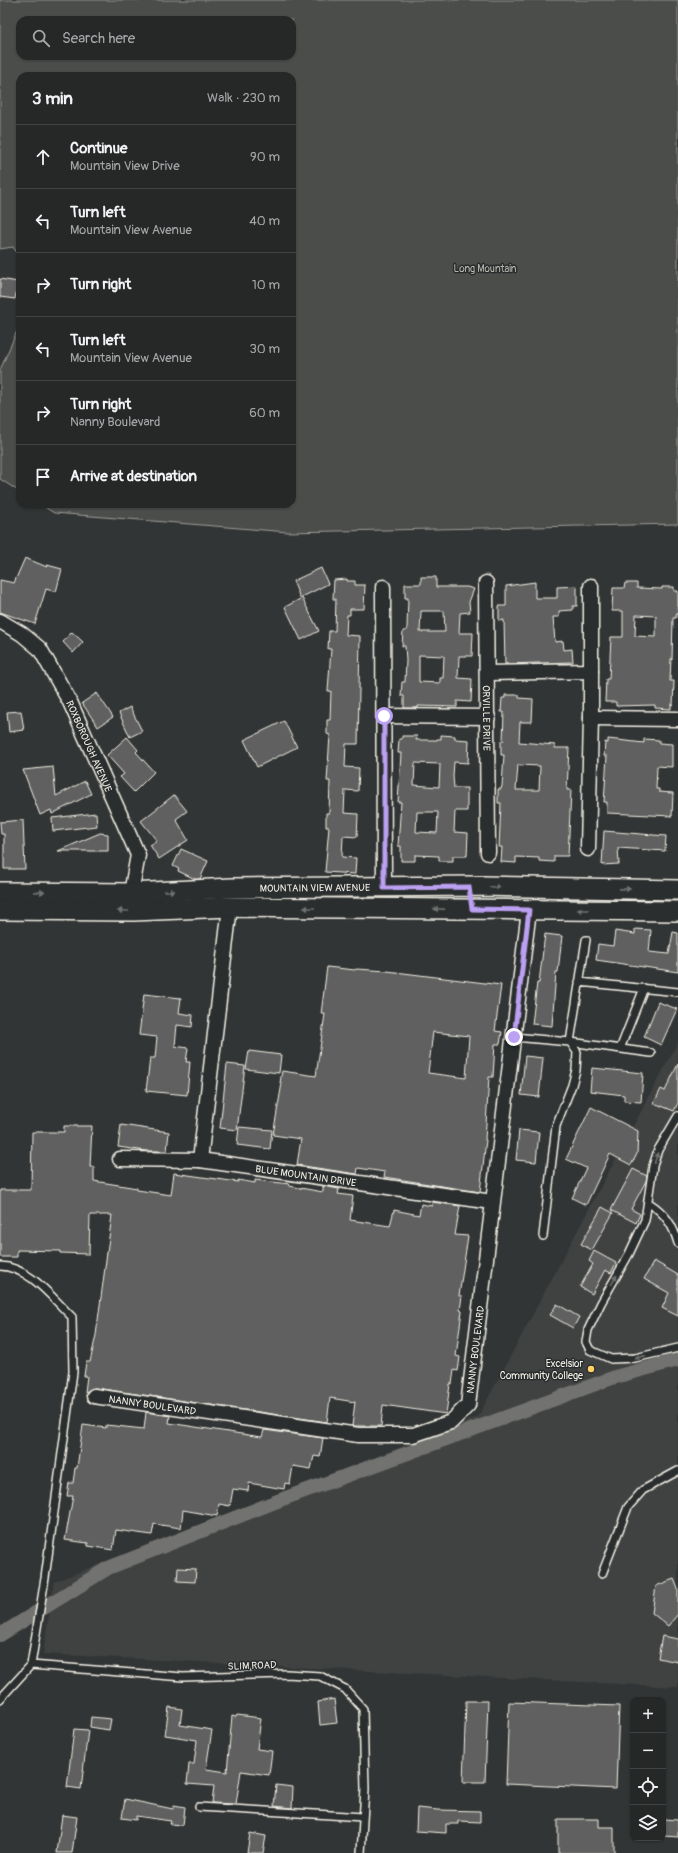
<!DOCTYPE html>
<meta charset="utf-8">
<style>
:root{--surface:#262828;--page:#2e3030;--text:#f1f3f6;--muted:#a4a6a8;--line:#424445}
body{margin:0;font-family:Pangolin,sans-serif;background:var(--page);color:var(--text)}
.controls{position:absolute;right:12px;bottom:12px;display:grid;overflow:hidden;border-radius:8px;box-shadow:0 1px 3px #0004}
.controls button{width:36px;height:36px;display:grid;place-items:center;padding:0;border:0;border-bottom:1px solid var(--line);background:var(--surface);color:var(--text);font:20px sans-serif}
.stop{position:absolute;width:12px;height:12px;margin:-9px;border:3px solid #bca0f2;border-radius:50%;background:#fff}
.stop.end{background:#bca0f2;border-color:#fff;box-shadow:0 1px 4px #0008}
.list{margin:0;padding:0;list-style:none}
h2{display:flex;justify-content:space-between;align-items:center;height:52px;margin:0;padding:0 16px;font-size:17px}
h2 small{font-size:13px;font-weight:400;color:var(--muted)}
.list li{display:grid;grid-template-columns:26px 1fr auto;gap:12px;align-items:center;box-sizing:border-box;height:64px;padding:0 16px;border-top:1px solid var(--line)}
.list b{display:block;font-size:15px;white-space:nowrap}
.list p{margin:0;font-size:13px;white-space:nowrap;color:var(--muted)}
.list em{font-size:13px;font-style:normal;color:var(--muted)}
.icon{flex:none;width:22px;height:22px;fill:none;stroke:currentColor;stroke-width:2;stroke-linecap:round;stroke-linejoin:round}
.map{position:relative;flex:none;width:678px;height:1853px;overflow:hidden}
.search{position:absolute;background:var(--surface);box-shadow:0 1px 3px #0004;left:16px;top:16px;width:280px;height:44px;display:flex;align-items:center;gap:10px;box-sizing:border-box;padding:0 14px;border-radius:12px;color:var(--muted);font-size:15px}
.panel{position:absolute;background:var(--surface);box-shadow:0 1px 3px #0004;left:16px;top:72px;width:280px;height:436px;border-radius:12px}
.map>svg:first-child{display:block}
</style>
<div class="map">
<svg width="678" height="1853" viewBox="0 0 678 1853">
<rect width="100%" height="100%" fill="#323535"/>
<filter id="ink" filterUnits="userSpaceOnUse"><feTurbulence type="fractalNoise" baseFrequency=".025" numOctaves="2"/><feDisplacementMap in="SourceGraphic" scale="8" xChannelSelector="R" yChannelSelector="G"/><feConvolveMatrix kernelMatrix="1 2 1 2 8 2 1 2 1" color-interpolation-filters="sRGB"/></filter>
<g filter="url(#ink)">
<!-- built -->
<path fill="#404242" d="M678 1042V1687L43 1654 54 1582 478 1417Z"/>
<!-- green -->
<path fill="#4b4d4c" stroke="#a09f9a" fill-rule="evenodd" d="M0 0H678V524L288 532 54 513 40 504H292V76H20V257L13 247 0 249ZM20 20H292V56H20Z
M20 324V492L0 479V370Z"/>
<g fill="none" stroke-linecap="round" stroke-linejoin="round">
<!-- canal -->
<path stroke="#727370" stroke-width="14" d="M0 1635 108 1568 280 1500 615 1377 678 1360"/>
</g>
<!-- building -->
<path fill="#5f605f" stroke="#f4f1e8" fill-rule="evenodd" d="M0 279 18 282 15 299 0 297Z
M25 558 47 567V565L62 569 56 592 46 589 35 624 0 612V580L14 583Z
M321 568 328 584 300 598 293 581Z
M421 577H436V587H467L474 589 469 602 470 612 460 613 459 633H473L472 656H459L458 678 472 679 471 702 457 701V707L418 706V708H404V696H401L402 682H405L406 660 405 646H402L403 631H406L407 628 408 598H405V584H421ZM421 611H444L445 632H420ZM419 655 444 656 443 678H440V683L419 682Z
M347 579V581H355V585H365L364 609H350V615H347L346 635 360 636 358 744H346L345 767 359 768 358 791 345 790 344 813 358 814 357 837 343 836 342 857 356 858 355 874 325 872 329 827H326V813H329L330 781H327L330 735 327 734V720H330L331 691H328L331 649H328L329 631H335L336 599H333L334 580Z
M535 582V598H557V587L577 586V606H573V610L559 611V617H553L555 642 563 641 564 650 572 649 573 662 505 664 504 620 499 621V606H506V586Z
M625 583H637V588L662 589V587H674V591H678V614H676V618H673L672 660 671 659 670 681H674L673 705 671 704V709L655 708V705L616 706V702H605L606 679H609L611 637H623V611H612L613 588H624ZM636 615 656 616V637L635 636Z
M302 598 319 631 301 640 285 607Z
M72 632 83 642 73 653 63 642Z
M97 693 113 717 98 727 82 703Z
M505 695H519V698L533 699 532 722H520L519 742 555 745V748H569L567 790H571L568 856H554V862L539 861V858L516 857V863L501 862 502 847H499L501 803H498V789H501L502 786 504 755H501V741H503L504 712H501L502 698H505ZM518 765 540 766 539 790H516Z
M130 707 142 731 130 737 119 713Z
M21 711 24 730 9 732 7 712Z
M284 721 297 747 257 767 244 740Z
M441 735 455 736V739L469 740 468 763 454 762 453 776 454 788H467V811H455L454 832 468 833 467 856H453V861H439V856L415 855V861H401V846H398L401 802H398L401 753H398L399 739H402V736H417L416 740H437V739H441ZM415 763 440 764 439 787 414 785ZM417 812H438L437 833 416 832Z
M127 737 138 750 136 752 154 772 134 792 120 777 124 774 107 755Z
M608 739 644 743V739L659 740V743L672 744V767L657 766 656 789H659V792L673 793 672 816 607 813V802H604L607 756H604L605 742 608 743Z
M53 767 56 796 85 781 91 794 52 814 51 810 40 815 23 770Z
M174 795 187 811 176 819 188 840 159 859 150 845 157 841 141 821Z
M96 813 97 826 53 831 52 818Z
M23 820 25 869H4V834H1L0 822Z
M604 831 666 836 665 851 618 848 619 864 602 865Z
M100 833 108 834V851H58Z
M181 849 208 861 200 879H195L178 871 179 869 173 866Z
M635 929 651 930 649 952 669 954 673 932 678 933V972L596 960 598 944 613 946 615 931 635 934Z
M545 934 562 936 558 972H556L552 1026 532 1024 537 983H539Z
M327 967 355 970 356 969 387 971 501 985 495 1031 502 1032 500 1044H495L493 1077H489L485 1140H486L480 1192 384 1177 385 1172 358 1168 357 1174 297 1165 301 1139 273 1135 282 1083H280L282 1071 316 1076 325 1014H321ZM433 1032 469 1036 466 1078 428 1073Z
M144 994 181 998 179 1013 193 1015 192 1027 177 1025 175 1046 188 1048 186 1062H190L187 1095 146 1091 150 1058H155L157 1037 139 1035Z
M658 1002 677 1009 661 1045 644 1037Z
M249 1051 281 1055 279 1073 246 1069Z
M525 1056 543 1058 539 1097 521 1095Z
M227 1064 245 1066 237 1130 220 1128Z
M678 1064V1103L674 1111 654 1103 661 1089 665 1091Z
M592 1068 643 1073 641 1102 624 1101V1095L590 1091Z
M591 1107 638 1131 637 1154 631 1165 610 1154 586 1205 572 1198 586 1168 566 1159Z
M121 1125 169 1132 167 1151H146L118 1147Z
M64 1126H92L90 1167H94V1181L137 1188V1190L171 1195 174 1173 238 1182V1180L255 1183V1180L290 1184 289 1186 323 1192V1186L339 1189 338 1194 353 1196 350 1220 390 1226 394 1210 419 1215 421 1204 432 1206V1202L460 1206 455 1235 468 1236 459 1296H462L460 1310 462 1311 456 1356 460 1357 458 1371 454 1370 452 1384H450L446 1414 383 1405 381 1426H352L355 1402 330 1398 327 1422 95 1388 85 1392 87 1376H84L86 1362H90L96 1335 112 1215H90L89 1254 60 1253V1251L17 1250V1257H0V1190H31L32 1132H64Z
M239 1127 272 1130 270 1149 237 1145Z
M519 1130 539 1132 536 1162 516 1160Z
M633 1169 647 1176 646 1181 631 1209 640 1214 636 1223 611 1210Z
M602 1207 613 1213 592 1250 581 1244Z
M594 1251 616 1263 611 1273 605 1270 592 1294 580 1287 593 1264 589 1261Z
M654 1261 678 1275V1316L662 1308 669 1293 644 1279Z
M557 1304 579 1317 573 1328 550 1315Z
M146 1412 170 1416 169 1423 228 1432 262 1437 264 1430 323 1438 320 1457 314 1456 311 1469 293 1466 290 1484 285 1483 284 1489 249 1483 248 1491 233 1489 230 1506 219 1504 217 1516 183 1510 181 1528 154 1524 152 1535 116 1530 113 1550 88 1546V1543L65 1540 73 1496H67L69 1483H73L75 1468H77L83 1425 106 1428V1425L144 1429Z
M178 1568 196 1569 195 1582 177 1581Z
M674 1579 678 1589V1614L668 1626 652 1613 656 1586Z
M662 1636 678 1639V1662L658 1658Z
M334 1699 337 1723 320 1725 318 1702Z
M466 1701H488L485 1782H463Z
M509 1702 619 1706 616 1789 506 1784Z
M169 1707 182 1709 180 1725 212 1730 206 1769 227 1772 232 1716 236 1717 237 1715 261 1718 257 1749 272 1751 269 1775 241 1771 236 1804 212 1803 214 1786 187 1784 189 1764H194L197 1740 165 1735Z
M91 1717 111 1719 109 1730 90 1727Z
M74 1729 88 1730 81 1789 67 1787Z
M276 1785 293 1787 292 1808 274 1806Z
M125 1799 173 1809 174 1805 185 1807 183 1825 170 1824 171 1821 136 1816V1820L122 1818Z
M417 1808 438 1810 480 1811V1822L458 1821V1824H446V1833L416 1831Z
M62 1815 77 1817 72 1853H57Z
M558 1819H599V1827H614V1853H558Z
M663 1819 678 1820V1837L663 1836Z
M250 1833 266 1836 263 1853H247Z"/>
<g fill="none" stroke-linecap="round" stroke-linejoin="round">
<!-- lane casing -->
<g stroke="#f4f1e8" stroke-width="10">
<path id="lane" d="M579 982 678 992
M514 1037 570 1042 586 940
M620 1049 644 988
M678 1116 658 1150 653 1166 645 1220 629 1254 601 1303 588 1330 586 1342 590 1350 611 1359 635 1358 678 1348
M649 1203C665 1213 673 1225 678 1243
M543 1236 556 1126 572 1085 576 1070 577 1052 570 1042 651 1053
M0 1266C30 1267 52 1298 72 1317L73 1372 45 1578 31 1665
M602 1574 628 1507 643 1490 678 1471
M0 1699 31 1665 183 1677 287 1674 320 1676 345 1689 363 1709 365 1789 361 1853
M199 1807 363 1817"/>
</g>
<!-- street casing -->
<g stroke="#f4f1e8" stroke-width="17">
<g id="street">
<path id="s1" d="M486 583 488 853"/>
<path d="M383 587 384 888"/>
<path id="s2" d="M0 621 22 634 40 649 70 702 138 855 131 893"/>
<path d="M487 673 591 671"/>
<path d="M384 716 488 717"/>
<path d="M591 718 678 719"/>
<path d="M588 849 591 718V586"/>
<path id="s3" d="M120 1159 200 1160 492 1202"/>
<path d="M200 1160 230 907"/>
<path id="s4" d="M94 1396 358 1435H413L451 1422 468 1405 529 910"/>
</g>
</g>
<!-- secondary casing -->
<g stroke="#f4f1e8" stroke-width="22">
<g id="secondary">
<path id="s5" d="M0 892 131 893 232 888 483 886 678 890"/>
<path d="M0 910 133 911 230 907 678 911"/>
</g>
</g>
<!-- lane -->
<use href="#lane" stroke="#2a2d2e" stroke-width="7"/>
<!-- street -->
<use href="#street" stroke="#2a2d2e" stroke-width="14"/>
<!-- secondary -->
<use href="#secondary" stroke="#2a2d2e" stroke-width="19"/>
</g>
<!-- one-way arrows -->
<defs><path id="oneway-solid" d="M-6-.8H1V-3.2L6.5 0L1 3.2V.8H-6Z"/></defs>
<g fill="#71726f">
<use href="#oneway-solid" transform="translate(495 887) rotate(2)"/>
<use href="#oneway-solid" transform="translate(625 889) rotate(1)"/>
<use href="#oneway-solid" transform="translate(169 891) rotate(-3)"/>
<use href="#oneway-solid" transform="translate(39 892) rotate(1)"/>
<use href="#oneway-solid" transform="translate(309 908) rotate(-180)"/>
<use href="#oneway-solid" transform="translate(439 909) rotate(-179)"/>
<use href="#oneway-solid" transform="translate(583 910) rotate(-180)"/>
<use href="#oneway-solid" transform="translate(123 911) rotate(-180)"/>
<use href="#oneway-solid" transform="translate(656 1158) rotate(-73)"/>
<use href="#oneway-solid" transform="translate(614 1280) rotate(-60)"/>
<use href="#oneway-solid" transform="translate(640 1357) rotate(167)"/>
</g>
</g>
<g fill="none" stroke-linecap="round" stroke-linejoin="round" filter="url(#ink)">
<!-- route -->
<path stroke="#bca0f2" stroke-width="5" d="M384 716V888L469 887 472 909 529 910 514 1037"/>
</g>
<!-- markers -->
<circle fill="#ffd166" stroke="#2a2d2e" stroke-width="1.5" cx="591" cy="1369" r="4"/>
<g text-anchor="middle" stroke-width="3" stroke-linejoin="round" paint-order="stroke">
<!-- park labels -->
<g font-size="10" fill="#b9b8b1" stroke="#2a2d2e">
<text x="485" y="272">Long Mountain</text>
</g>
<!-- street labels -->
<g font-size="10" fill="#f4f1e8" stroke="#2a2d2e">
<text dy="4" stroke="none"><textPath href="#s1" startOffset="135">ORVILLE DRIVE</textPath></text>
<text dy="4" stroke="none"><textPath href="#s2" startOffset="158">ROXBOROUGH AVENUE</textPath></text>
<text dy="4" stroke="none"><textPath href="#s5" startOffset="315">MOUNTAIN VIEW AVENUE</textPath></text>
<text dy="4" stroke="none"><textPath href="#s3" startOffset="187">BLUE MOUNTAIN DRIVE</textPath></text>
<text dy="4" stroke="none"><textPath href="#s4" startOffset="442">NANNY BOULEVARD</textPath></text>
<text dy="4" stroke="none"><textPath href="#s4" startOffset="59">NANNY BOULEVARD</textPath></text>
<text transform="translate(252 1665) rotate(-2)" y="4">SLIM ROAD</text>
</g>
<!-- poi labels -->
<g font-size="10" fill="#f4f1e8" stroke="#2a2d2e" text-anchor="end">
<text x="583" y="1367">Excelsior<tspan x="583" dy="12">Community College</tspan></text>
</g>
</g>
</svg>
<div class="controls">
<button>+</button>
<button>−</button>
<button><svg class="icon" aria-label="locate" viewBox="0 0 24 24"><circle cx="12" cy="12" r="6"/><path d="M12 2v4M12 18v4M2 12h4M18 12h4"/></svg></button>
<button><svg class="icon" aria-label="layers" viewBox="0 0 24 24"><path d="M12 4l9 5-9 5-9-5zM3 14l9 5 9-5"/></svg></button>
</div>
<div class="stop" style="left:384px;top:716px"></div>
<div class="stop end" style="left:514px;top:1037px"></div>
<div class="search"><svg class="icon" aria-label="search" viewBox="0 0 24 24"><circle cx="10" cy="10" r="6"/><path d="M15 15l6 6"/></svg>Search here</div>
<section class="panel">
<h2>3 min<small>Walk · 230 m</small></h2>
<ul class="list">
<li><svg class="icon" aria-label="ahead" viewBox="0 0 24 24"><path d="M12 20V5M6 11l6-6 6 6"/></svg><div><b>Continue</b><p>Mountain View Drive</p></div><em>90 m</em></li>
<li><svg class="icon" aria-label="left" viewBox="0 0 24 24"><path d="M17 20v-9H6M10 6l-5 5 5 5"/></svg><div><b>Turn left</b><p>Mountain View Avenue</p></div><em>40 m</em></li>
<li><svg class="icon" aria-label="right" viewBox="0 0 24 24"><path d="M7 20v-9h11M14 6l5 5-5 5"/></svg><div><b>Turn right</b></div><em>10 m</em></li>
<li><svg class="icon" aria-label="left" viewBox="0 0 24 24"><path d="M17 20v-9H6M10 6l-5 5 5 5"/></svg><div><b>Turn left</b><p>Mountain View Avenue</p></div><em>30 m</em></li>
<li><svg class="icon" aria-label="right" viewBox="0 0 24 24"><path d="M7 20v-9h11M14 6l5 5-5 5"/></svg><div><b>Turn right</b><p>Nanny Boulevard</p></div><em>60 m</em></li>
<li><svg class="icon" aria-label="arrive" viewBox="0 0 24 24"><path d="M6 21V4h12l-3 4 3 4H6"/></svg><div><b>Arrive at destination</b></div></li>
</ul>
</section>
</div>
